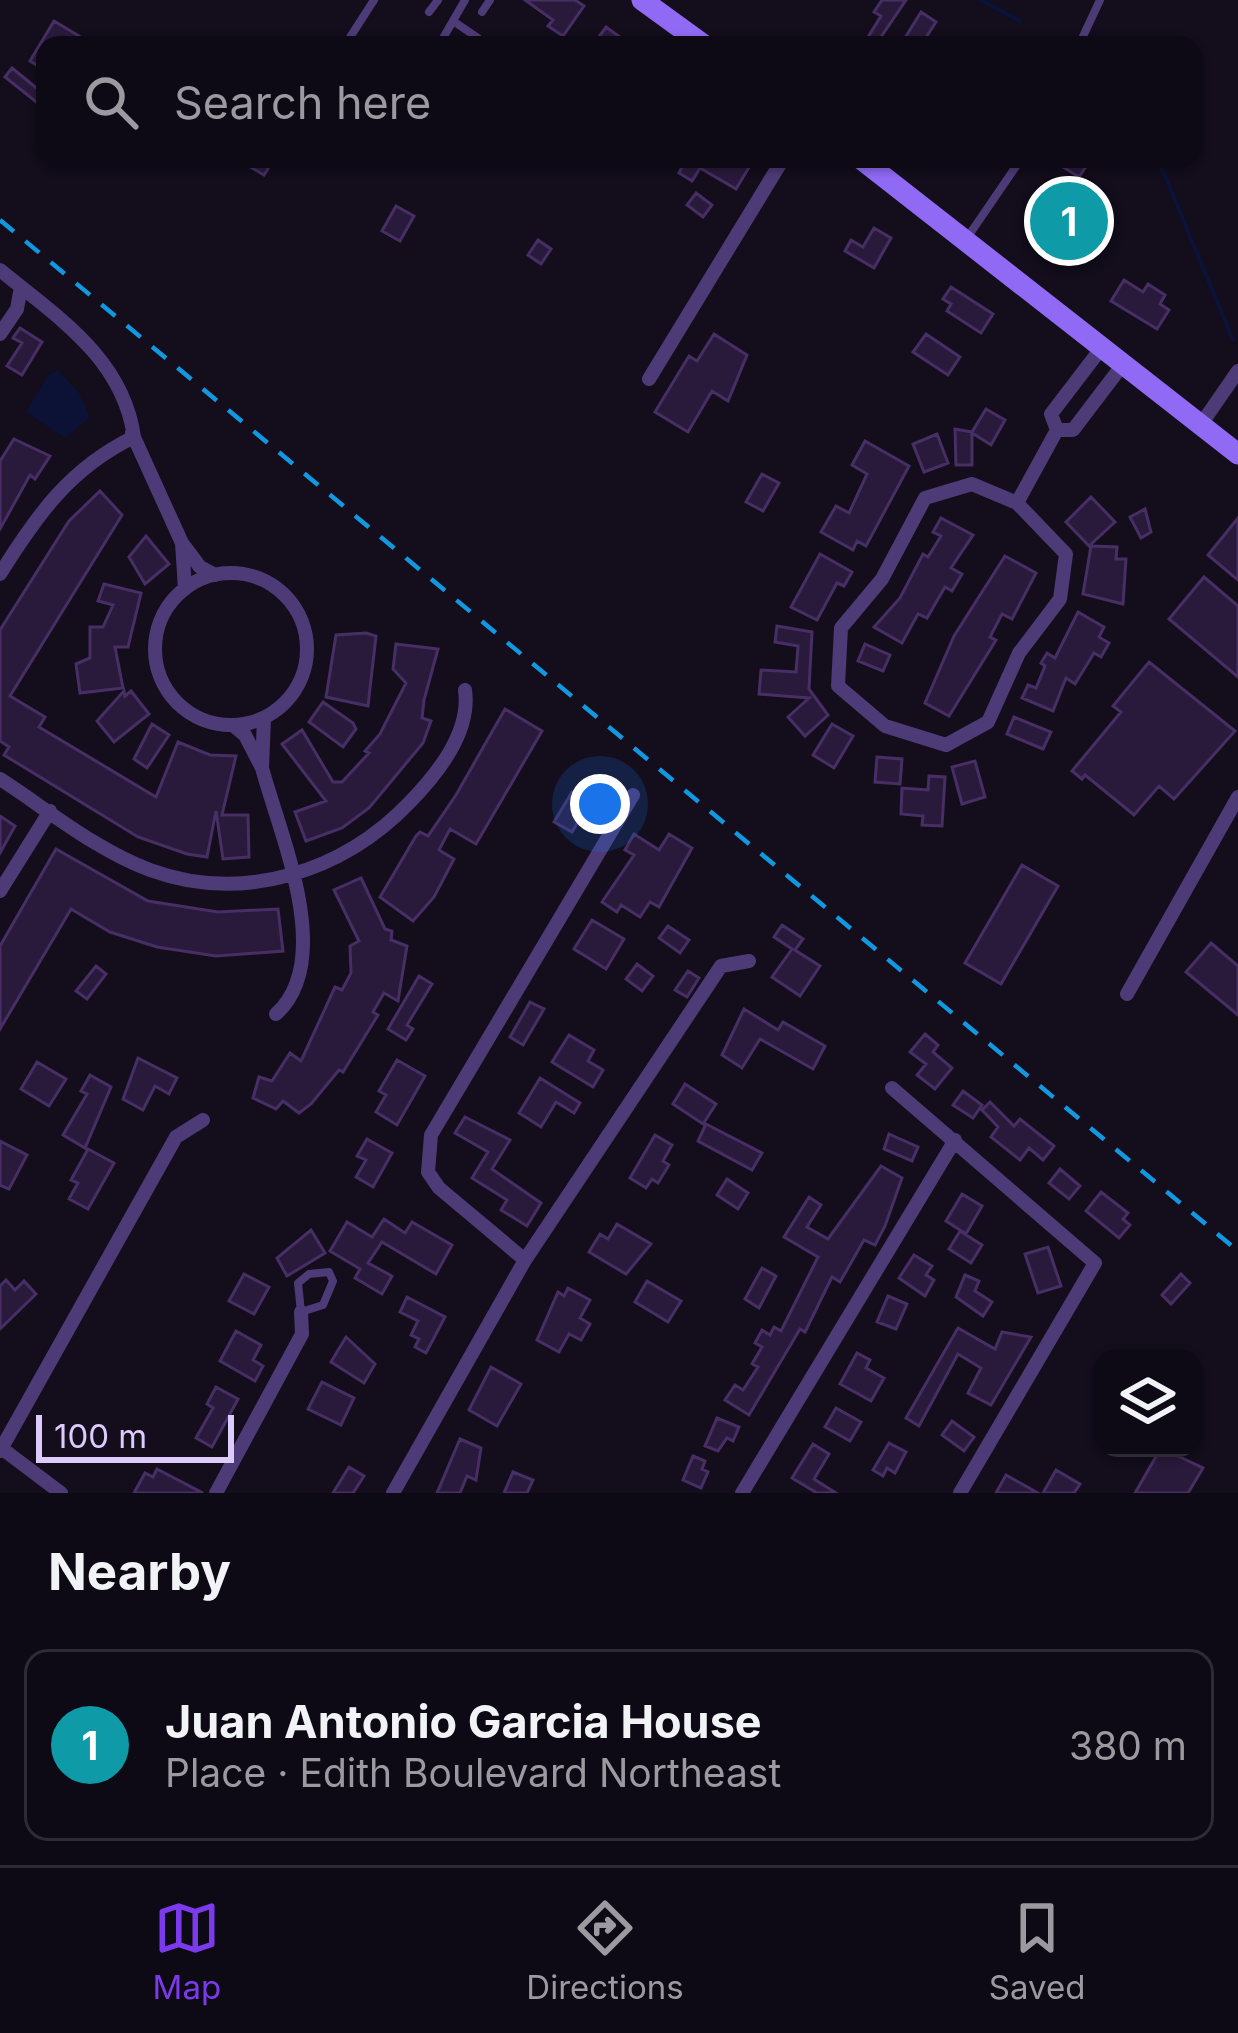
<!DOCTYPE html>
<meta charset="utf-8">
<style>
:root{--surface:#0e0a15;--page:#1c1822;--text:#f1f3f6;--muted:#9b9aa0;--line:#2e2b34;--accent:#7c3aed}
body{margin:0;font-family:Inter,sans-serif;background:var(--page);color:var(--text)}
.controls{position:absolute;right:36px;bottom:36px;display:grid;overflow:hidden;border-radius:24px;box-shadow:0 3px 9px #0004}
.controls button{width:108px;height:108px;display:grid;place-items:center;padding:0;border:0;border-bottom:3px solid var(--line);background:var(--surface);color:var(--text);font:60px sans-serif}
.scale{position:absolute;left:36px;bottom:30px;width:198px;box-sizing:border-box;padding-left:12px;border:6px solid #ddcbfb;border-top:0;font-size:33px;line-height:42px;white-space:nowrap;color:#ddcbfb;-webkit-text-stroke:9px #130d1c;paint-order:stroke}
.you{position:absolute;left:600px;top:804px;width:42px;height:42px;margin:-30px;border:9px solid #fff;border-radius:50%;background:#1a73e8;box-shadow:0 0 0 18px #1a73e833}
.badge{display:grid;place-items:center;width:78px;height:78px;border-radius:50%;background:var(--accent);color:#fff;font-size:39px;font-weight:700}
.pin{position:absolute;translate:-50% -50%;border:6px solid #fff;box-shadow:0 3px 12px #0006}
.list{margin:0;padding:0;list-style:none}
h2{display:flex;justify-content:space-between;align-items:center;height:156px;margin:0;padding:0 48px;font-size:51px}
h2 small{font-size:39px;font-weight:400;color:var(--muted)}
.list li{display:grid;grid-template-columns:78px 1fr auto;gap:36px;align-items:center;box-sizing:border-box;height:192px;margin:0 24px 24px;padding:0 24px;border:3px solid var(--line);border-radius:24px}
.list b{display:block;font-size:45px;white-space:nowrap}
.list p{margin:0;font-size:39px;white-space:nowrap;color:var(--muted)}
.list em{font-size:39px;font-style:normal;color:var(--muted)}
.icon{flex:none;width:66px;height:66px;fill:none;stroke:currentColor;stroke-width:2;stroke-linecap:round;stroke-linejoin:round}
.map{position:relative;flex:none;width:1238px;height:1493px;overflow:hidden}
.search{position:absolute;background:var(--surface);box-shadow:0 3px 9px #0004;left:36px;right:36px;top:36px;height:132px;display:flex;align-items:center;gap:30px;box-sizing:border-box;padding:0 42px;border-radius:24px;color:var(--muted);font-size:45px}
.sheet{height:372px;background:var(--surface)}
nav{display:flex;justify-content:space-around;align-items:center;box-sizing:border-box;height:168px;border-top:3px solid var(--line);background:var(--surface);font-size:33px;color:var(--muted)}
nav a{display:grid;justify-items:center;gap:6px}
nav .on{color:var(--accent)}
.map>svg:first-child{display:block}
</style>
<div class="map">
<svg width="1238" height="1493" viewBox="0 0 1238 1493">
<rect width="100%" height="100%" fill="#130d1c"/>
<!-- water -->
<path fill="#0c1136" d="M58 370 79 393 90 417 65 438 26 412 49 374Z"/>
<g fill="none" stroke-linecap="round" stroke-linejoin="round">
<!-- stream -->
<path stroke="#0c1136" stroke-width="4.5" d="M981 0 1020 21
M1158 159 1233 340"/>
</g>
<!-- building -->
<path fill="#291a3b" stroke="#472e65" stroke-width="3" d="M525 0H575L584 6 563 36 548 26 553 20Z
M882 0H906L881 37 894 45H863L881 16 874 12Z
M921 12 936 22 921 45H909L903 41Z
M54 21 79 36 74 45H45V70L30 61Z
M606 27 631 45H593Z
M12 68 45 95 40 105 5 77Z
M237 159H274L264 175Z
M754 159 736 189 700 168 692 181 679 173 686 159Z
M1068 159H1091L1079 177 1063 167Z
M696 193 712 205 703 217 687 205Z
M1066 199 1086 219 1069 244 1046 229Z
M396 206 414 216 400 241 382 231Z
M874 228 891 238 874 268 845 251 851 240 863 247Z
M538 240 551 249 541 264 528 255Z
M1124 280 1143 292 1148 284 1165 295 1160 304 1169 310 1157 329 1111 301Z
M951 287 993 314 981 333 947 311 951 304 943 299Z
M20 328 42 342 22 375 7 366 22 343 13 338Z
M714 334 747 355 728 401 712 391 688 432 655 412 689 356 697 361Z
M926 334 960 357 948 375 913 352Z
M986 409 1005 420 991 445 972 433V465H956L955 429 972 432Z
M937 434 948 463 924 472 913 444Z
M14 439 50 456 35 479 30 475 0 529V461Z
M865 441 909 466 866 546 857 541 853 550 821 532 836 506 849 513 867 474 852 465Z
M762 474 779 483 763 511 746 502Z
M100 491 122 515 10 696 45 717 39 727 156 797 178 742 210 755 236 756 222 815H248L249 857 223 859 216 811 207 857 187 854 138 837 4 755 9 747 0 741V630L69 521Z
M1091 497 1115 522 1089 546 1066 522Z
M1145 509 1151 532 1141 538 1130 517Z
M941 518 973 535 951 568 962 574 952 591 945 587 927 618 918 614 902 643 874 627 900 598 923 554 928 557 941 536 933 532Z
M1238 518V580L1208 555Z
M146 536 169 564 145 584 129 557Z
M1091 546 1117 547 1116 559H1126L1123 604 1083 594Z
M820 554 852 572 844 586 837 583 817 620 791 607Z
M1005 556 1036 573 1012 619 1002 614 990 637 996 640 949 716 925 703 954 636Z
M1204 577 1238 606V677L1169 619Z
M104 584 141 593 128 647H115L123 688 80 693 76 664 90 658V627H103L113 605 98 601Z
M1078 612 1104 627 1099 637 1109 643 1101 657 1094 653 1075 684 1066 678 1053 711 1022 698 1028 685 1036 688 1045 666 1041 663 1047 653 1055 658Z
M777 626 812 632 809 689 828 715 805 736 788 717 809 698 759 694 761 670 796 672 798 646 775 642Z
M366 633 376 636 368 706 326 697 336 635Z
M396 644 438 649 424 700 422 718 431 721 423 743 369 808 342 828 306 841 295 812 326 801 282 744 302 730 333 782H342L369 753 365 751 380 734 406 683 393 669Z
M865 644 890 655 883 671 858 661Z
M1149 662 1235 731 1174 799 1159 786 1134 815 1085 775 1082 779 1072 771 1121 712 1113 706Z
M124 691 125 696 131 691 149 714 114 742 97 721Z
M323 702 353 723 356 729 343 747 309 722Z
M505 709 542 731 476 844 450 829 439 850 454 859 434 897 413 921 380 897 416 836 420 832 428 836 456 795Z
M1014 717 1051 732 1043 749 1007 734Z
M152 724 169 735 147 768 134 759Z
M832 724 853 736 834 768 813 755Z
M877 757 902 759 900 784 875 782Z
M975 761 985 797 962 804 952 767Z
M929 776 945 777 942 826 922 825 923 816 901 814 902 788 928 790Z
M594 783 604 788 590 817 583 813 572 832 554 822 572 792 585 800Z
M0 816 15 826 0 853Z
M634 834 659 850 669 834 692 848 659 907 650 902 640 917 621 905 617 912 602 902 634 855 625 850Z
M56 849 148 901 218 912 278 909 283 951 216 956 157 947 110 932 71 909 0 1029V946Z
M1022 865 1058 886 1001 984 965 963Z
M361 878 385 929 392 931 391 940 407 946 398 1001 384 993 373 1012 378 1015 343 1072 339 1070 311 1104 299 1113 283 1101 276 1109 253 1098 259 1077 272 1081 290 1053 301 1061 335 987 342 990 351 973 350 946 359 941 334 890Z
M592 920 624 939 606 969 574 949Z
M782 925 803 939 795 950 820 966 800 996 772 977 792 949 774 937Z
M668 926 689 940 680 953 659 938Z
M1211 943 1238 966V1015L1186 972Z
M637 964 653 976 642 991 626 979Z
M96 966 106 974 87 999 76 991Z
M688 971 699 978 687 997 675 990Z
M419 976 432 984 407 1025 413 1029 406 1040 388 1029Z
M530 1002 544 1009 523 1045 510 1037Z
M744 1009 778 1030 783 1022 825 1046 813 1069 760 1039 742 1068 722 1055Z
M925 1034 938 1045 933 1052 952 1068 935 1089 917 1075 926 1064 910 1052Z
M569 1035 594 1050 588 1061 603 1070 593 1087 552 1062Z
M138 1058 177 1078 169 1094 155 1086 143 1110 123 1099Z
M397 1060 425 1076 397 1125 376 1112 386 1095 379 1091Z
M37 1062 66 1079 49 1106 21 1089Z
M90 1075 111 1087 85 1148 63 1135 87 1094 81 1091Z
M540 1078 580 1103 574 1113 556 1102 541 1127 519 1113Z
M685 1084 716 1104 703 1124 673 1104Z
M963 1091 982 1105 973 1118 953 1105Z
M990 1102 1014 1126 1020 1119 1054 1146 1043 1160 1029 1148 1020 1160 991 1137 998 1127 982 1110Z
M465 1117 510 1140 492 1169 541 1203 527 1226 501 1210 507 1200 472 1178 488 1152 455 1133Z
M706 1124 762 1153 752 1170 698 1141Z
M889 1134 918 1147 912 1161 884 1149Z
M655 1135 672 1145 663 1161 669 1165 658 1183 652 1179 646 1188 630 1178Z
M367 1139 392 1153 373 1187 356 1177 366 1160 357 1156Z
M0 1141 27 1155 9 1189 0 1185Z
M88 1149 114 1163 88 1209 69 1199 78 1183 71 1180Z
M881 1166 902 1178 885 1226 875 1245 864 1240 840 1282 832 1277 805 1332 800 1329 749 1415 725 1400 735 1385 743 1390 758 1367 752 1364 762 1347 755 1343 762 1330 770 1335 774 1327 781 1331 818 1257 784 1237 809 1197 821 1205 807 1227 828 1239Z
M1060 1169 1080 1186 1069 1199 1049 1183Z
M727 1179 748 1193 738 1209 717 1195Z
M1101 1192 1128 1213 1123 1219 1130 1225 1119 1238 1086 1211Z
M962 1194 982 1206 966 1234 946 1221Z
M384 1219 405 1233 412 1222 452 1245 436 1274 382 1242 368 1263 392 1276 382 1294 355 1278 360 1269 330 1251 347 1222 372 1237Z
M617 1224 651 1244 626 1274 589 1252 600 1234 608 1239Z
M311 1230 325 1253 287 1276 277 1258Z
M960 1231 982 1245 971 1263 949 1249Z
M1048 1247 1061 1286 1038 1293 1025 1254Z
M914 1255 932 1266 926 1275 934 1280 925 1296 899 1278Z
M762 1268 776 1276 759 1308 745 1299Z
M244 1274 269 1287 254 1314 229 1301Z
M1181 1274 1190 1283 1171 1304 1162 1295Z
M965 1275 979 1281 975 1291 992 1302 983 1316 956 1297Z
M6 1280 15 1290 24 1281 36 1294 0 1329V1286Z
M647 1281 681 1301 668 1322 635 1302Z
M568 1288 590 1300 580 1318 590 1324 581 1340 569 1334 559 1352 537 1340 558 1292 564 1296Z
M888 1296 907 1304 896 1329 877 1322Z
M407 1297 445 1317 426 1353 415 1347 419 1339 411 1335 418 1321 400 1312Z
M958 1328 995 1349 1002 1332 1031 1337 991 1405 968 1393 981 1368 958 1354 919 1426 906 1418Z
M236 1331 261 1345 253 1360 263 1366 255 1381 220 1361Z
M346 1337 375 1364 364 1383 331 1362Z
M857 1353 870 1360 866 1368 884 1378 871 1401 840 1384Z
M491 1367 521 1384 497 1426 469 1410Z
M322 1382 354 1398 341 1425 308 1409Z
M216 1387 238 1399 212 1447 196 1438 213 1408 207 1404Z
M836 1408 861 1422 850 1441 825 1427Z
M717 1418 739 1427 733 1441 727 1438 718 1451 705 1446Z
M952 1421 974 1437 964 1451 942 1435Z
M460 1439 481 1448 476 1480 467 1476 460 1493H437Z
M889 1443 906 1452 895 1473 887 1468 883 1476 873 1470Z
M813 1444 829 1454 814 1479 836 1493H817L792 1478Z
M1161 1448 1203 1468 1188 1493H1135Z
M693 1456 705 1461 702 1469 708 1472 701 1488 683 1480Z
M349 1467 364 1476 353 1493H333Z
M157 1469 203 1493H134L145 1473 153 1477Z
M1056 1470 1080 1484 1074 1493H1043Z
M513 1472 533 1480 527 1493H504Z
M1006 1475 1038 1493H996Z"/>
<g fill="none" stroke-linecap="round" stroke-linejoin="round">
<!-- lane -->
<path stroke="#4d3b77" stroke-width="8" d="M429 12 438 0
M482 12 490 0
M453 21 478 38 473 45
M345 45 374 0
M439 45 465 0
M1079 45 1100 0
M967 238 1021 159
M329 1272 333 1281 323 1305 301 1312 298 1283 309 1274Z"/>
<!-- street -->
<path stroke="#4d3b77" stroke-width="14" d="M0 270C57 317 123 358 134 437
M0 334 17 309 21 287
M649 379 783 159
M1202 423 1238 371
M1057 430H1073L1124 363
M132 433 182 543
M972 484 1017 503 1066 554 1060 599 1019 653 988 722 946 745 885 726 838 686 841 628 882 579 925 498Z
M1017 503 1057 430 1051 414 1103 346
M155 649a76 76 0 1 1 152 0a76 76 0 1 1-152 0Z
M0 574C37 515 70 468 134 437
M185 589 182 543 200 567 215 575
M233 725 245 735 262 768 264 718
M262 768C280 835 336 960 276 1014
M0 779C48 810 96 850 150 870 243 904 343 872 410 802 438 773 471 732 465 690
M0 891 50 811
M1127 994 1238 797
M892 1088 1095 1263 960 1493
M525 1260 721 966 749 961
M0 1447 61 1493
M0 1451 176 1137 203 1120
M216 1493 302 1334 301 1312
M393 1493 525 1260 439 1188 428 1172 431 1135 633 795
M742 1493 955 1140"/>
<!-- secondary -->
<path stroke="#906af4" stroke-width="21" d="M642 0 704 45
M861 159 1238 454"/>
<!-- rail -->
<path stroke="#1198e1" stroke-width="4.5" stroke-dasharray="18 15" stroke-linecap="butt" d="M0 220 1238 1251"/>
</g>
</svg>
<div class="controls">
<button><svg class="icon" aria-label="layers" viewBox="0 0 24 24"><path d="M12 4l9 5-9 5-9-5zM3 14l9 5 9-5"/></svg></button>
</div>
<div class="scale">100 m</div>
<div class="you"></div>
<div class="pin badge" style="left:1069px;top:221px;background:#0f9aa8">1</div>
<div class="search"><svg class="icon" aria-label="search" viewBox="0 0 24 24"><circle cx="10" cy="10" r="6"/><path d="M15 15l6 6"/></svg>Search here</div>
</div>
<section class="sheet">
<h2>Nearby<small></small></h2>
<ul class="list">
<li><span class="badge" style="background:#0f9aa8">1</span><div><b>Juan Antonio Garcia House</b><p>Place · Edith Boulevard Northeast</p></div><em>380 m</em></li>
</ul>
</section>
<nav>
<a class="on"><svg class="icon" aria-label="map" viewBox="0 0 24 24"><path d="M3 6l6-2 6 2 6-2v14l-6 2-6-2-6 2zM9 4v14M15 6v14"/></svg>Map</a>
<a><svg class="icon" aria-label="directions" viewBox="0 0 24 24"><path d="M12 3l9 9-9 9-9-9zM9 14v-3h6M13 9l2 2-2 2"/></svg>Directions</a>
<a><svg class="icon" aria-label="saved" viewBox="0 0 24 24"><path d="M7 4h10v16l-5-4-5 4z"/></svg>Saved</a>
</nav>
